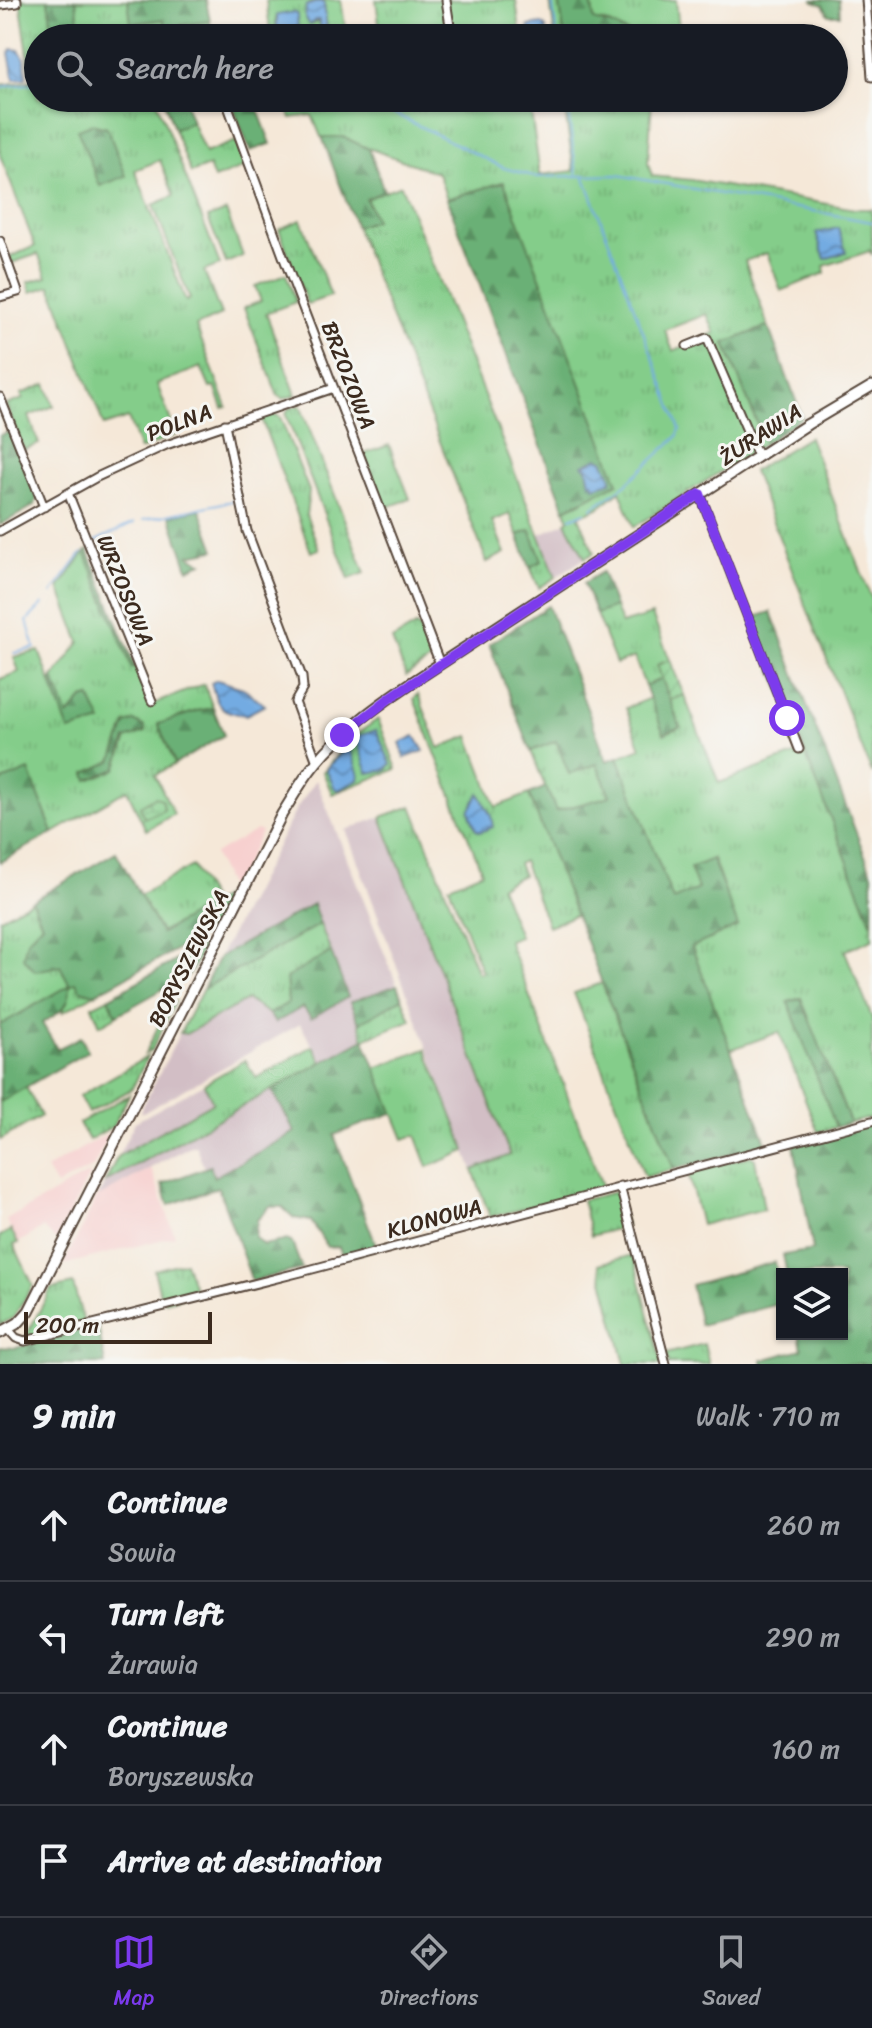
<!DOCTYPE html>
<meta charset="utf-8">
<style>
:root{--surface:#171b24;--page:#20242c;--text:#f1f3f6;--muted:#9ea1a6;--line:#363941;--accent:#7c3aed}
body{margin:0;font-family:Sriracha,sans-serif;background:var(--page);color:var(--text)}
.controls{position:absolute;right:24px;bottom:24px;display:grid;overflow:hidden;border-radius:0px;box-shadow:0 2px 6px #0004}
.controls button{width:72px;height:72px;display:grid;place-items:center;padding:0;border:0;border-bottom:2px solid var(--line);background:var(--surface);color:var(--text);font:40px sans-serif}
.scale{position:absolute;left:24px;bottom:20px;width:188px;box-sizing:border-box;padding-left:8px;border:4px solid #3b2a1e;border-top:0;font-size:22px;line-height:28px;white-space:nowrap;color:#3b2a1e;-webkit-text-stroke:6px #f6f6f2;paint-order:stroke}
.stop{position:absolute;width:24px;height:24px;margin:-18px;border:6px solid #7c3aed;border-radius:50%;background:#fff}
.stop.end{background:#7c3aed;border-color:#fff;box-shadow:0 2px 8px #0008}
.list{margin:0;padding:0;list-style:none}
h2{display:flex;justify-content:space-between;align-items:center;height:104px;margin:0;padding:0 32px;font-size:34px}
h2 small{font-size:26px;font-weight:400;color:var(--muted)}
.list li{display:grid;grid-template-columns:52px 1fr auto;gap:24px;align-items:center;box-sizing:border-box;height:112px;padding:0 32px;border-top:2px solid var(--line)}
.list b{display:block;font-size:30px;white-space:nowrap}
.list p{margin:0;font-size:26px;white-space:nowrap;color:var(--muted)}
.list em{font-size:26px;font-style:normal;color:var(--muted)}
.icon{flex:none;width:44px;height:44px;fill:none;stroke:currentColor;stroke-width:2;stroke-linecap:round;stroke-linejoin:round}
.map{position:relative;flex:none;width:872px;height:1364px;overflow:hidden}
.search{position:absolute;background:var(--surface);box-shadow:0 2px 6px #0004;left:24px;right:24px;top:24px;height:88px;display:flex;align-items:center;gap:20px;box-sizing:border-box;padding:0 28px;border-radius:44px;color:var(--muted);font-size:30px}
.sheet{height:552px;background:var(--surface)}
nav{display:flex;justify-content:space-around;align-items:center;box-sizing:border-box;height:112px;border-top:2px solid var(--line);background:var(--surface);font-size:22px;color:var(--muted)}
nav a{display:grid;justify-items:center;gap:4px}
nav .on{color:var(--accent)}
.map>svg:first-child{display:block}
</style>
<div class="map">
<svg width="872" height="1364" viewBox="0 0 872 1364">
<defs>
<pattern id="grass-tufts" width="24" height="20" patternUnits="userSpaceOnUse" patternTransform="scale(2)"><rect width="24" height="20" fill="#84cd8a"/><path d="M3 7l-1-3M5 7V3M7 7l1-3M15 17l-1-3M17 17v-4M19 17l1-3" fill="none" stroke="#73b077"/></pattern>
<pattern id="forest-firs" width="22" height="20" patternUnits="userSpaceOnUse" patternTransform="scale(2)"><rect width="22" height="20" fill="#6bb076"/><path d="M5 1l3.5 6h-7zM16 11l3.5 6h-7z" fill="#598f60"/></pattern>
<pattern id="wetland-marsh" width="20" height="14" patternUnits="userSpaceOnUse" patternTransform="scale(2)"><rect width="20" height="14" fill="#84cd8a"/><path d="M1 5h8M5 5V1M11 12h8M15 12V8" fill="none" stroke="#73b077"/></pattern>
<pattern id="garden-furrows" width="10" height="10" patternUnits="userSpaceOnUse" patternTransform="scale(2)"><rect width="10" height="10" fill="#84cd8a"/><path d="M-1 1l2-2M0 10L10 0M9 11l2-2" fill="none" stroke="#73b077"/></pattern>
<pattern id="water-waves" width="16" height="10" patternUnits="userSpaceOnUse" patternTransform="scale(2)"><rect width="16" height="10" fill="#73abe2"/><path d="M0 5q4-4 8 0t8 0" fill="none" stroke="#608bb7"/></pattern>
</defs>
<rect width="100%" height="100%" fill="#f6f6f2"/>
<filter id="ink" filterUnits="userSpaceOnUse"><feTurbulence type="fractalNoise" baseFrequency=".0125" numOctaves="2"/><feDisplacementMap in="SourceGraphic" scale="16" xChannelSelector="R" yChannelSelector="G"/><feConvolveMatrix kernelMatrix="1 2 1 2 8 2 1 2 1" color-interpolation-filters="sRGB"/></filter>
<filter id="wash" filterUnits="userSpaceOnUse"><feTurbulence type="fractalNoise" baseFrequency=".006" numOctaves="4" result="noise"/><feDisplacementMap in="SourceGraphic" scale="32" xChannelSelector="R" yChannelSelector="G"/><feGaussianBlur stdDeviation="1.8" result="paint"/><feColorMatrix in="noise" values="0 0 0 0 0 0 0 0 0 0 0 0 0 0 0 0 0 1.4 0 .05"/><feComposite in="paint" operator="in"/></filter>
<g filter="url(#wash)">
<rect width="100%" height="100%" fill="#f5e8d8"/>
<!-- built -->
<path fill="#f7d0cf" d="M257 830 261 832 231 892 214 854Z
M110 1132 93 1167 56 1186 46 1169Z
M151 1168 175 1236 63 1265 97 1197Z
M91 1172 56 1240 43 1228 18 1243 6 1220Z"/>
<!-- industrial -->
<path fill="#d2bec5" d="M566 522 585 558 556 577 540 534Z
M316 780 397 985 351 1002 364 1039 322 1062 300 1024 143 1113 140 1112 180 1033 186 1034 247 1000 269 1014 275 1023 304 1007 311 1018 348 997 313 905 219 957 298 806Z
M381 817 510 1155 473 1170 346 830Z
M204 1084 214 1102 118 1156 135 1122Z
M272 1090 295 1131 214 1177 210 1166 204 1168 196 1146 192 1145 98 1197 105 1182Z"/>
<!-- grass -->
<path fill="url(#grass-tufts)" stroke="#607c54" stroke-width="2" fill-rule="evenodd" d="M20 0H48L53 33 80 31 76 0H128L132 24 164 19 167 38H38V98H155L220 265 204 271 221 315 196 326 227 407 223 408 215 387 210 388 201 367 157 384 176 435 140 450 128 418 104 426 51 286 31 292 28 282 47 277 38 254 12 263 10 257 35 246 0 155V85L32 81ZM160 160 174 196 153 205 190 299 186 301 135 170Z
M266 0H341L347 38H328L324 3 320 0 309 4 313 23 319 20 323 38H312L311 30 308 29 302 31 297 29V15L276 18 277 38H271Z
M376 0H516L521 38H381Z
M550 0H559L565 38H555Z
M591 0H676L680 38H634L633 35 606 22 594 21Z
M210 21 212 38H183L181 25Z
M275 98H365L390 108 389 98H529L540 175 574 171 563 98H652L648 163 652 176 692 180 855 209H872V255L870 251 824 266 825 273 781 291 767 253 745 261 768 326 725 344 765 443 634 527 620 491 598 508 579 516 594 553 585 558 566 522 569 520 565 509 583 501 503 182 447 199 438 173 354 143 344 137H321L312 115 291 118 285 102ZM707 314 715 333 673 351 665 330Z
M192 122 205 153 236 141 245 167 214 179 209 166 191 173 174 129Z
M401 185 556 577 539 588 530 567 542 560 530 531 518 535 510 514 492 521 505 553 487 562 356 227 375 220 366 198Z
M226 211 243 256 226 263 208 218Z
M301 220 331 296 307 304 279 229Z
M286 274 296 302 266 313 296 395 283 399 278 396 244 308 261 301 255 286Z
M46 384 54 406 29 416 39 444 24 450 6 405 23 399 21 394Z
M300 405 365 573 349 579 286 415 288 409Z
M273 414 280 417 309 491 306 515 319 549 311 552 261 418Z
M809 437 872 600V774L753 471Z
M389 445 410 499 385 508 364 454Z
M85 552 132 667 135 666 151 705 204 684 213 708 197 711 159 724 175 764 155 775 174 814 146 830 127 790 53 833 29 771 0 782V679L19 672 14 657 39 651 69 730 75 708 68 717 53 678 80 642 59 588ZM126 724 128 736 116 769 88 780 86 773 112 761Z
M615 607 621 624 652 615 670 660 657 665 662 679 645 686 634 657 616 664 596 614Z
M416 626 421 629 431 654 429 661 406 676 392 640Z
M418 694 439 748 469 736 496 807 529 794 576 915 548 926 523 861 518 864 523 875 500 886 519 936 508 940 603 1188 490 1217 473 1170 510 1155 381 817 412 806 478 973 482 972 449 886 482 872 414 699Z
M684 695 719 783 805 751 872 924V939L845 951 872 1018V1118L850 1123 801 998 789 1002 836 1127 818 1132 779 1032 730 1050 691 947 737 926 713 859 699 889 673 900 618 757 641 748 626 708 650 698 664 733 680 727 670 700Z
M378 719 397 769 332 794 323 772 350 739Z
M556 740 598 764 611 797 555 811 531 751Z
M192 866 213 903 161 933 140 895Z
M32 901 42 924 27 940 60 966 84 991 95 994 63 1012 69 986 0 1025V918Z
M320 924 331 952 287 978 288 1003 269 1014 247 1000 186 1034 180 1033 203 989Z
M602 983 674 1169 645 1177 574 993Z
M108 998 117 1015 100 1025 92 1006Z
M402 998 411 1020 364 1039 359 1023Z
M175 1002 152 1050 145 1054 168 1006Z
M313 1046 322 1062 105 1182 118 1156 213 1102 204 1084 245 1060 256 1078Z
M426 1049 466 1151 428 1167 416 1135 404 1139 375 1068Z
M147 1057 132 1089 88 1113 79 1096Z
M26 1087 41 1116 0 1140V1102Z
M129 1095 113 1126 89 1140 79 1123Z
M751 1156 755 1159 764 1209 701 1225 688 1172Z
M615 1192 617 1194 626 1226 591 1236 582 1200Z
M11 1230 18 1243 14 1245 33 1285 14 1317 0 1325V1236Z
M633 1255 662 1364H625L599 1264Z
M185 1262 196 1293 166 1302 161 1298 154 1270Z
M73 1284 84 1323 25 1338 51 1289Z
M704 1344 709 1364H669L666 1354Z"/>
<!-- forest -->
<path fill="url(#forest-firs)" stroke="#536d4a" stroke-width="2" d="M48 0H76L80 31 53 34Z
M128 0H206L210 21 181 25 183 38H167L164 19 131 24Z
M559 0H591L594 20 616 27 634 38H565Z
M812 0H839L840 15H829L823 5Z
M163 98H183L192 122 174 129Z
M255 102 271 144 250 151 234 109Z
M92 124 107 128 126 176 100 186 77 129Z
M322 137H344L369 149 384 191 366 199 375 220 356 227Z
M504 182 618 483 565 509 447 199Z
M768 326 802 417 765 443 725 343Z
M8 432 11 433 37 498 35 505 0 525V435Z
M200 509 215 550 189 555 202 563 188 569 170 516Z
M530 530 542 561 530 567 518 535Z
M88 550 135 666 132 668 85 552Z
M602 572 615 607 596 614 584 583Z
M548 606 607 761 618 757 673 900 698 889 690 868 712 859 738 926 692 947 767 1145 674 1169 529 794 546 787 556 811 610 796 597 764 569 774 556 741 531 751 489 644Z
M771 612 872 874V924L752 618Z
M53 678 68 716 83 699 90 697 102 722 69 731 51 681Z
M662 679 680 727 664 734 645 686Z
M213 708 224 735 175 764 158 724 197 711Z
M134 721 145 727V732L126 739 116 769 88 780 86 773 112 761 126 724Z
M29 770 53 833 0 862V782Z
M116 852 161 933 231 892 212 930 95 994 80 990 76 982 70 985C71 1007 58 1014 42 1023L57 1049 81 1037 88 1051 0 1102V1025L70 985 60 966 35 971 23 958 27 940 42 924 32 901Z
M313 904 320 924 203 989 219 957Z
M204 945 190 974 117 1015 108 998Z
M331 952 348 997 311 1018 303 1007 275 1023 269 1014 288 1003 286 978Z
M397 985 402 998 359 1023 350 1002Z
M801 998 850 1123 836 1127 788 1002Z
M364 1039 393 1113 334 1135 376 1245 374 1250 343 1258 339 1247H327L311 1221 294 1218 282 1207H269L257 1220 255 1237 263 1245 288 1240 292 1243 302 1269 252 1281 218 1187 169 1205 162 1184 210 1166 214 1177 295 1132 272 1090Z
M872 1124V1364H762V1360L802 1349 799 1334H842V1274H787L783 1255 813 1250 794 1145Z
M775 1262 782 1303 700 1325 691 1285Z
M98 1325 105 1364H0V1347L16 1348Z"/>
<!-- wetland -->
<path fill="url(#wetland-marsh)" stroke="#607c54" stroke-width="2" d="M155 797 162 799 164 809 144 818 140 806Z"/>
<!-- garden -->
<path fill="url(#garden-furrows)" stroke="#607c54" stroke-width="2" d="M670 660 684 695 670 700 657 665Z"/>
<!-- water -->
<path fill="url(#water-waves)" stroke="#576a80" stroke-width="2" d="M319 1 324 3 328 38H323L319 20H315L310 25 305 19 306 6Z
M294 12 297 15 298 29 310 30 312 38H305V35L298 33V38H277V15Z
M542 24 546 28 547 38H526L529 26Z
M12 49 19 50 25 59 26 78 14 79 9 53Z
M838 228 846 252 825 259 816 233Z
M598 458 603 460 612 478 611 482 594 487 593 482 590 484 587 468 583 465Z
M217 680 243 688 265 705 246 715C220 712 218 708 211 683Z
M376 730 391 764 386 770 368 773 357 741 358 736Z
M415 736 424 751 405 758 400 743Z
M347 747H349L359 775 358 780 339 790 335 789 326 769Z
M479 793 491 816 493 827 480 832 476 830 469 811Z"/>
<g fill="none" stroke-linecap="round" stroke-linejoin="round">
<!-- stream -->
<path stroke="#73abe2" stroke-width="2" d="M552 0 557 38
M0 87 38 83
M355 98 389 111 504 168 537 177 618 175 872 222
M566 98 577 176
M584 175 680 429 677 437 625 485 592 508
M571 518 585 512
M143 520 232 501
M94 542 134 523
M52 593 82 553
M14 653 35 648 27 621 43 604"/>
</g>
</g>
<g filter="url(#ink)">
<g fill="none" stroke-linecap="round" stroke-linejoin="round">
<!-- minor casing -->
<g stroke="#57463a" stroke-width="11">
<path id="minor" d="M446 0 450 26
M866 0 872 77
M2 5 17 3V0
M225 98 283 256 440 664
M0 241 18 292 0 297
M687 346 707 338 758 456
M0 397 44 507
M225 424 247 531 302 677 303 688 295 702 317 762
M68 493 152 701
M700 494 799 749
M0 531 97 477 166 445 334 388
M620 1186 666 1364
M9 1330 16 1338 25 1341 301 1272 872 1121"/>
</g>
<!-- major casing -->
<g stroke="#57463a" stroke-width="13">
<path id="major" d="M0 1333 18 1323 29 1311 282 814C293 797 303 778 316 763 343 730 377 706 411 683L808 424 872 386"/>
</g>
<!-- minor -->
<use href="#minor" stroke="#fff" stroke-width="7"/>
<!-- major -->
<use href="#major" stroke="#fff" stroke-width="9"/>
</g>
</g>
<g fill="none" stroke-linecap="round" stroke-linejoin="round" filter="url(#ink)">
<!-- route -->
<path stroke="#7c3aed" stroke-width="10" d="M342 735 391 697 700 494 787 718"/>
</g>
<g text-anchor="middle" stroke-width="6" stroke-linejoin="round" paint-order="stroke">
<!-- street labels -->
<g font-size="22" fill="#3b2a1e" stroke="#f6f6f2">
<text transform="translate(349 375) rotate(69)" y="8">BRZOZOWA</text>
<text transform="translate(179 422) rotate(-21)" y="8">POLNA</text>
<text transform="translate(760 434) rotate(-33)" y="8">ŻURAWIA</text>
<text transform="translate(126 590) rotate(68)" y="8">WRZOSOWA</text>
<text transform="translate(188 958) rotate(-63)" y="8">BORYSZEWSKA</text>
<text transform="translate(434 1218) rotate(-15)" y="8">KLONOWA</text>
</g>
</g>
</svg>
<div class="controls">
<button><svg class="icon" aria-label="layers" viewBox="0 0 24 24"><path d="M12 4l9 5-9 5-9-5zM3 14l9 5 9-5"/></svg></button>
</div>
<div class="scale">200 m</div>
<div class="stop" style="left:787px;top:718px"></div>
<div class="stop end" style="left:342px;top:735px"></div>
<div class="search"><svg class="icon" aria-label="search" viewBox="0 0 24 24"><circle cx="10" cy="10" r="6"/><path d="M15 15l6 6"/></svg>Search here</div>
</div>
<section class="sheet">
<h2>9 min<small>Walk · 710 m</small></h2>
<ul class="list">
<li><svg class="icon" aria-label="ahead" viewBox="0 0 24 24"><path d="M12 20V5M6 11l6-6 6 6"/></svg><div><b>Continue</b><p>Sowia</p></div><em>260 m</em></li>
<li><svg class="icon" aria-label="left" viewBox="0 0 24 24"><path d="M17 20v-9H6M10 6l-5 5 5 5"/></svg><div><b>Turn left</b><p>Żurawia</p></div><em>290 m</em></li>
<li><svg class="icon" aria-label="ahead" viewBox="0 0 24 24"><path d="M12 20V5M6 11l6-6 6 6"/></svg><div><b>Continue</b><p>Boryszewska</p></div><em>160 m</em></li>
<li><svg class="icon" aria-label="arrive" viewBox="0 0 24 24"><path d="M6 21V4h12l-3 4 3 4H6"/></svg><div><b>Arrive at destination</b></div></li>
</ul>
</section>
<nav>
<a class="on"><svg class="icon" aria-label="map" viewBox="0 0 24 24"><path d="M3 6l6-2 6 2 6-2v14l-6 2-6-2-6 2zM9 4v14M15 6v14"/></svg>Map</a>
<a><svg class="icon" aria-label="directions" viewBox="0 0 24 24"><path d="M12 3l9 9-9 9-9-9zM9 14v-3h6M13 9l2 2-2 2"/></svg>Directions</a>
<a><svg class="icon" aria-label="saved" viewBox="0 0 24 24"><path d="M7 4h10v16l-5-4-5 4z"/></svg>Saved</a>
</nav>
